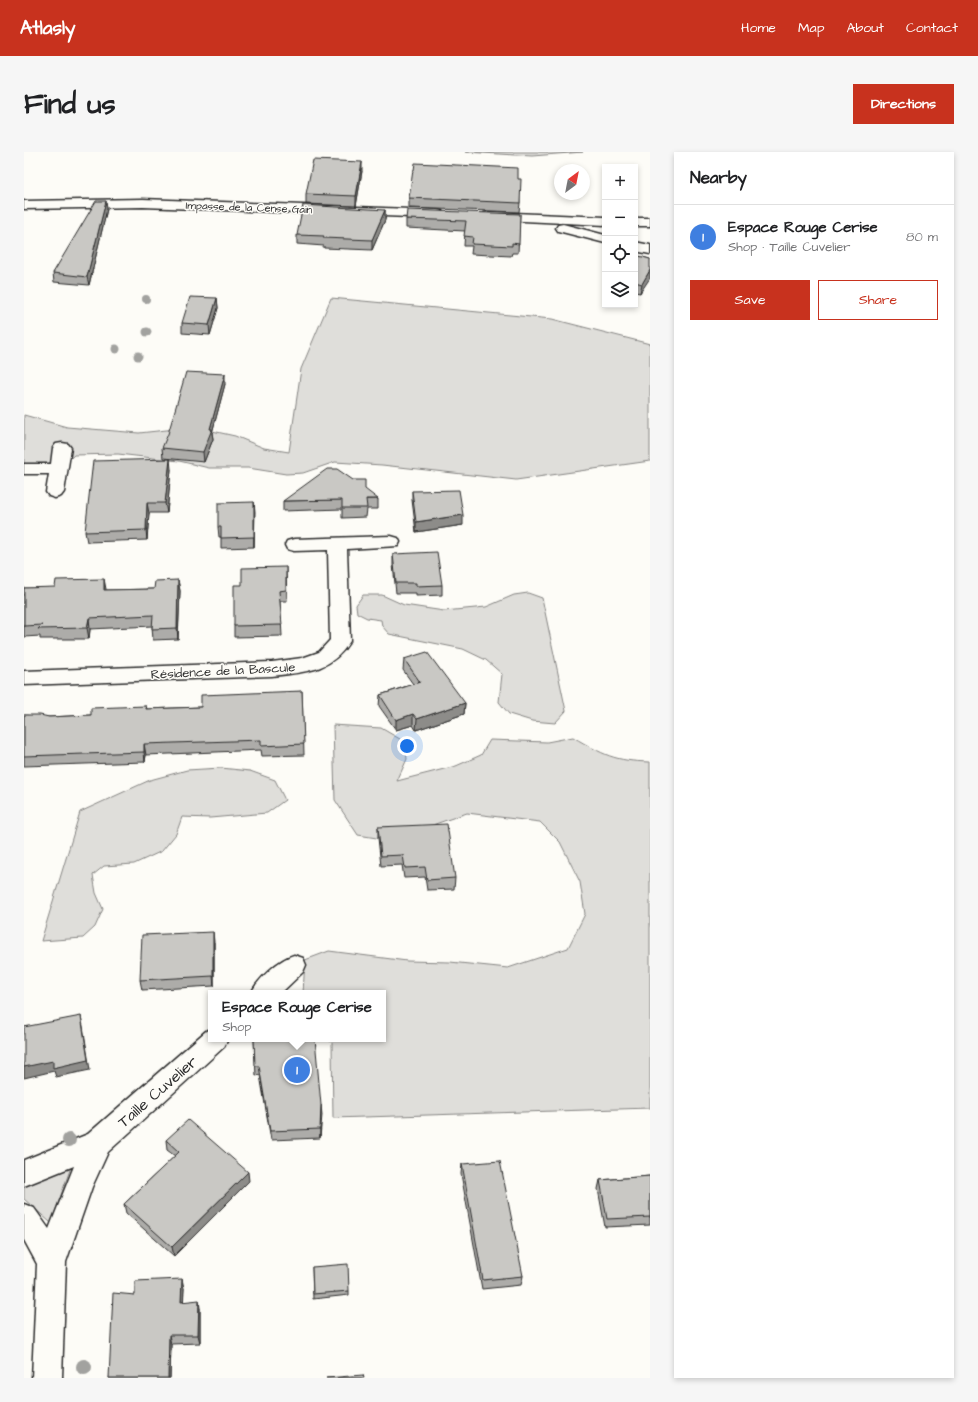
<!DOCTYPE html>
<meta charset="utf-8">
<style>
:root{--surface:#fff;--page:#f6f6f6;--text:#202124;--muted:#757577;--line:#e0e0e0;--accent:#c8321e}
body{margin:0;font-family:"Architects Daughter",sans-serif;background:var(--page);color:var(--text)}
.controls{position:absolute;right:12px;top:12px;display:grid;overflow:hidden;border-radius:0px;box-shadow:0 2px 6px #0003}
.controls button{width:36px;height:36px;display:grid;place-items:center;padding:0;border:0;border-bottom:1px solid var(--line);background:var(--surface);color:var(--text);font:20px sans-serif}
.compass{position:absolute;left:530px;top:12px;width:36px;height:36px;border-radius:50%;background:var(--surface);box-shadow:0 2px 6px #0003;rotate:32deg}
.you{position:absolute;left:383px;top:594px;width:14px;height:14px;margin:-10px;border:3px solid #fff;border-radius:50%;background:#1a73e8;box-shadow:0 0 0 6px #1a73e833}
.badge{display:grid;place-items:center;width:26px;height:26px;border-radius:50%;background:var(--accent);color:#fff;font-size:13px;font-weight:700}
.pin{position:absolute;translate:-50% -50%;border:2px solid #fff;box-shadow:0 1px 4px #0006}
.popup{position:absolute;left:184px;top:838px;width:178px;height:52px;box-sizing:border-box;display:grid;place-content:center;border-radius:0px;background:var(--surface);filter:drop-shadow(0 1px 3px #0005);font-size:13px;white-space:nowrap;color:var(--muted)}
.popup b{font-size:15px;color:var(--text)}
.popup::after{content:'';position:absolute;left:50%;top:100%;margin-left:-8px;border:8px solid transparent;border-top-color:var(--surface)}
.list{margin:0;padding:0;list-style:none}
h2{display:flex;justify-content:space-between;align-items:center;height:52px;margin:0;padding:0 16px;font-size:17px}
h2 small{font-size:13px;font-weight:400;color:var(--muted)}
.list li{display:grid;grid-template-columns:26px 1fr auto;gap:12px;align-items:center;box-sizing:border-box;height:64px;padding:0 16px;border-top:1px solid var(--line)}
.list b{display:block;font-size:15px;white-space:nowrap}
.list p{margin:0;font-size:13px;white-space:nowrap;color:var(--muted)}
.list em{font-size:13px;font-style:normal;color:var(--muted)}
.actions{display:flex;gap:8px;padding:12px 16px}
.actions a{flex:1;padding:9px 0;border:1px solid var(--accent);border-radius:0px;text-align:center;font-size:14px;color:var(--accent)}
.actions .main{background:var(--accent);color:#fff}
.icon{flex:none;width:22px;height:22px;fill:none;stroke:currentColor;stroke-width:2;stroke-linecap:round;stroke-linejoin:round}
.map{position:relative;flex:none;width:626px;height:1226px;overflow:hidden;border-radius:0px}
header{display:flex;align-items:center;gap:24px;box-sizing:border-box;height:56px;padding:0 20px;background:var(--accent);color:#fff}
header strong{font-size:19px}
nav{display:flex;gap:22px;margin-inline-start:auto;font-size:14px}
.intro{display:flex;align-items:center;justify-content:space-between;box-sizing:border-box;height:96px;padding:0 24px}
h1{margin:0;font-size:28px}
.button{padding:10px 18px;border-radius:0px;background:var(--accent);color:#fff;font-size:14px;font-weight:700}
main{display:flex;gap:24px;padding:0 24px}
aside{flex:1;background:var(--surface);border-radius:0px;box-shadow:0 2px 6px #0003}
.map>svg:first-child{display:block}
</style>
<header>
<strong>Atlasly</strong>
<nav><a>Home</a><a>Map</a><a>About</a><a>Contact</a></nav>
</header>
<div class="intro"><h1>Find us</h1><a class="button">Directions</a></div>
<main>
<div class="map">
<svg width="626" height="1226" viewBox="0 0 626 1226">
<rect width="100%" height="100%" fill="#fdfcf7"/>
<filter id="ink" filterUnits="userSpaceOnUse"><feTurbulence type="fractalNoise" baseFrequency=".025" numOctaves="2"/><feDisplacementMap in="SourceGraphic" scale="8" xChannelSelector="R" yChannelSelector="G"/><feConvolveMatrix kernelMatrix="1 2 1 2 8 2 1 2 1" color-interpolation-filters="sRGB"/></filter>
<g filter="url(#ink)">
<!-- green -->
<path fill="#dfdeda" stroke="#858482" d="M441 0H559L508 4Z
M307 146 528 167 626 192V309L492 328 358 313 311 310 279 321 262 322 224 316H185L155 309 94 302 50 303 35 317H0V263L43 275 115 281 170 275 211 284 240 296 265 300 277 217Z
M504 441 518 446 542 559 531 571 508 569 485 562 475 550 478 522 462 508 439 497 365 482 358 474 357 468 343 466 333 461 332 453 339 443H358L380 453 420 459 462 455 490 443Z
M309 573 357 576 381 590 383 607 373 629 432 614 457 603 466 588 523 590 549 585C580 603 590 609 626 610V956L309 966 308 891 304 887H359V841H279L281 808 305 799 383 809 426 810 484 816 544 796 561 762 556 730 536 690 516 670 443 661 365 688 334 683 311 648Z
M197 616 226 619 251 628 261 648 243 661 186 666 158 665 152 682 138 699 110 712 80 714 69 723 72 741 79 757 71 775 59 786 17 789 56 660 126 628 163 618Z
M47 1015 27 1071 0 1047V1030Z"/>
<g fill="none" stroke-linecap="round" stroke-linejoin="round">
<!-- street casing -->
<g stroke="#2b2b2b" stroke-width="3">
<path id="street" d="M119 47 413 58 418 59 420 62 418 65 413 66 119 55 0 57V49Z
M465 60 581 65V73L460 67 458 64 460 61Z
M611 66H626V74H611Z
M539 72 581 83V91L534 79 532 76 534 73Z
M611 90 626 93V102L611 99Z
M38 291 44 292 47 296 40 340 37 344 31 346 25 344 22 340 25 322H0V312H27L29 296 32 292Z
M367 384 374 386 376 390 374 394 323 397 326 489C307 520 281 520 248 524L0 533V519L248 510 278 506 295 500 306 488 304 398 270 399 263 397 261 393 263 389 270 387Z
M270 803 279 806 282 813 279 820 257 841H227C235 826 254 808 270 803Z
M187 877V887H204L200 895 84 1000 68 1035 42 1110 38 1226H8L13 1112 0 1088V1052L10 1056 25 1077 50 1014 0 1034V1008L64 982 182 879Z"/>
</g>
<!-- street -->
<use href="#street" fill="#fdfcf7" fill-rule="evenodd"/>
</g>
<!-- trees -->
<g fill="#a2a29f">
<circle cx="122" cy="147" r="4"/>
<circle cx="123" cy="180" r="4.5"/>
<circle cx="92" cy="197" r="4.5"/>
<circle cx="114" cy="204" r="4.5"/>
<circle cx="45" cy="988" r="7"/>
<circle cx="60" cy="1215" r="8"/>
</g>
<!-- wall -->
<path fill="#adaca9" stroke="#2b2b2b" d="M338 19 332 54 282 52V42Z
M494 27 496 51 495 60 385 56V46Z
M83 57 65 133 30 130 29 121Z
M361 58V68L348 98 300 96V94L273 92V83Z
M496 62 494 101H488L487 104 447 102 448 94H440L441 79 382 76V67Z
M611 103 626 107 616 141 611 140Z
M193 146 194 156 186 183 158 181V171Z
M201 232 188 281 189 287 180 310 139 306 138 296Z
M147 317 143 361H125L123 388 63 390 61 380Z
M388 339 439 373 392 380 388 348Z
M354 347V357H343L342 365 318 366V357L259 359V349Z
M230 350V395L197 396V385H195L194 375Z
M369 402 418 433V443L392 444V441H372L369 413Z
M262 415 263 449H256L258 484 210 485V474L218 433Z
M154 428 156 439 154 487 129 488 128 474 66 477 65 487H16V484L0 485V436L82 438 130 437Z
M380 507 441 551 440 562 392 578 389 573 372 578 355 554 356 543 389 532 379 518Z
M278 539 280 603 238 604 237 598 122 603 121 610 0 614V563L25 565 67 563 122 554 123 557 177 555Z
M354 675 431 726 430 737 403 738 401 725 380 726 378 713 357 714 354 686Z
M190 790V834L118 838 116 828Z
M230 887 297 953 296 986 247 988 236 923 232 924Z
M142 988 225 1029 150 1104 102 1061 100 1052 151 1004 143 998Z
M438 1012 499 1124 497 1133 458 1137 437 1022Z
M626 1024V1073L581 1075 574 1037 576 1028Z
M288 1115 325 1139V1143L289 1147Z
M160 1136 159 1150 176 1156V1191L147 1192 146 1226H85L111 1143Z"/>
<!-- shaded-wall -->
<path fill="#8d8c89" stroke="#2b2b2b" d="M338 10V19L332 54V44Z
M82 49 83 57 65 133 63 125Z
M361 58V68L348 98V88Z
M626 118V126L616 141 618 132Z
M193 146 194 156 186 183 185 173Z
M201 222V232L188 281 189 287 180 310 179 300 186 277Z
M146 307 147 317 143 361 141 351Z
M230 350 231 360 230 395Z
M123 351 125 361 123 388 122 378Z
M439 363V373L392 380V370Z
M80 427 82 437 81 448 80 438Z
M154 428 156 439 154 487 153 476Z
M65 466 66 477 65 487 63 476Z
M441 551 440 562 392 578 393 567Z
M389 562V573L372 578V568Z
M120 592 122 603 121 610 120 600Z
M189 780 190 790V834L189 824Z
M57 864 59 874 66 918 32 925 30 919 0 926V915Z
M297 953 298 963 296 986V977Z
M224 1020 225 1029 150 1104 148 1095Z
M158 1127 160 1136 159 1159 157 1150Z
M175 1148 176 1156V1191L174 1183Z
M145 1183 147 1192 146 1226H144Z"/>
<!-- building -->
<path fill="#c9c8c4" stroke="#2b2b2b" d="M289 8 338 10 332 44 282 42Z
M391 11 494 16V27H497L496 51 385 46 389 18H390Z
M72 49H82L63 125 29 121Z
M279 53 361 58 348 88 299 86 300 84 273 83Z
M383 58 496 62 495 92 488 91V94L448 92 449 85 440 84 442 69 382 67Z
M611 103 626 107V118L618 132 611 130Z
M166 145 193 146 185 173 158 171Z
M162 220 201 222 186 277H188L179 300 138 296 144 282Z
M146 307 141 351H123L122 378 61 380 69 309Z
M303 317H313L329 328H341V337L354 347H342L343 356H318V348L259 349Z
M435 338 439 363 392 370 388 339Z
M230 350V385L197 386V375H194V351Z
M413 400 418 433 392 434V431H372L369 402Z
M262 415V438L255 439 258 473 210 474V433H218V416Z
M80 427V438L130 437 131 429 154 428 153 476 128 477 129 463 65 466 63 476 14 477 18 473 0 474V436L31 435 32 428Z
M403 500 441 551 393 567 389 562 372 568 356 543 396 530 380 507Z
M278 539 280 592 237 594V588L120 592V600L0 604V563H16L25 565 67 563V556L122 554V557L177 555V543Z
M423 672 431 726 403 728 401 715 381 716 379 703 357 704 354 675Z
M189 780V824L116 828 118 783Z
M57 864 64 908 29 916V909L0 915V875Z
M230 887H291L297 953 296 977 246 979 235 914H231Z
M164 968 224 1020 148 1095 100 1052 155 1000 142 988Z
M476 1009 499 1124 459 1128 438 1012Z
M626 1024V1065L583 1067 576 1028Z
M324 1112 325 1139 289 1142 288 1115Z
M158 1127 157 1150 175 1148 174 1183H145L144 1226H85L89 1141 111 1143V1129Z
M339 1223 340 1226H302Z"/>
</g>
<g text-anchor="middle" stroke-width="3" stroke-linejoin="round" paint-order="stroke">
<!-- far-street labels -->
<g font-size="11" fill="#2b2b2b" stroke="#fdfcf7">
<text transform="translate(225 55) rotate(2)" y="4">Impasse de la Cense Gain</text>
</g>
<!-- street labels -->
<g font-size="13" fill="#2b2b2b" stroke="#fdfcf7">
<text transform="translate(199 518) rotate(-3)" y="5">Résidence de la Bascule</text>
</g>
<!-- near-street labels -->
<g font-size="16" fill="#2b2b2b" stroke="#fdfcf7">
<text transform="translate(133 939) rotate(-41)" y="6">Taille Cuvelier</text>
</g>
</g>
</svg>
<div class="controls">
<button>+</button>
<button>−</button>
<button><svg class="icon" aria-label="locate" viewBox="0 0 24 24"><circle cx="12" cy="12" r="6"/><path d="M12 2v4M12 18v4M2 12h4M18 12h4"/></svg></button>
<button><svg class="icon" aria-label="layers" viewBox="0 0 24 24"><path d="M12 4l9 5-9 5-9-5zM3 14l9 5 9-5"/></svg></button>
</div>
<svg class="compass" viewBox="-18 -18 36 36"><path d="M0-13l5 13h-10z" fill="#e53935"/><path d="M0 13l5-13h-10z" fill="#757577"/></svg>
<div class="you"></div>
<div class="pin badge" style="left:273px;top:918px;background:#3f7fe0">1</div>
<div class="popup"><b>Espace Rouge Cerise</b>Shop</div>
</div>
<aside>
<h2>Nearby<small></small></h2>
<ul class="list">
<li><span class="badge" style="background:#3f7fe0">1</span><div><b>Espace Rouge Cerise</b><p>Shop · Taille Cuvelier</p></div><em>80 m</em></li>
</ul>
<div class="actions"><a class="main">Save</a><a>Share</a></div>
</aside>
</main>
